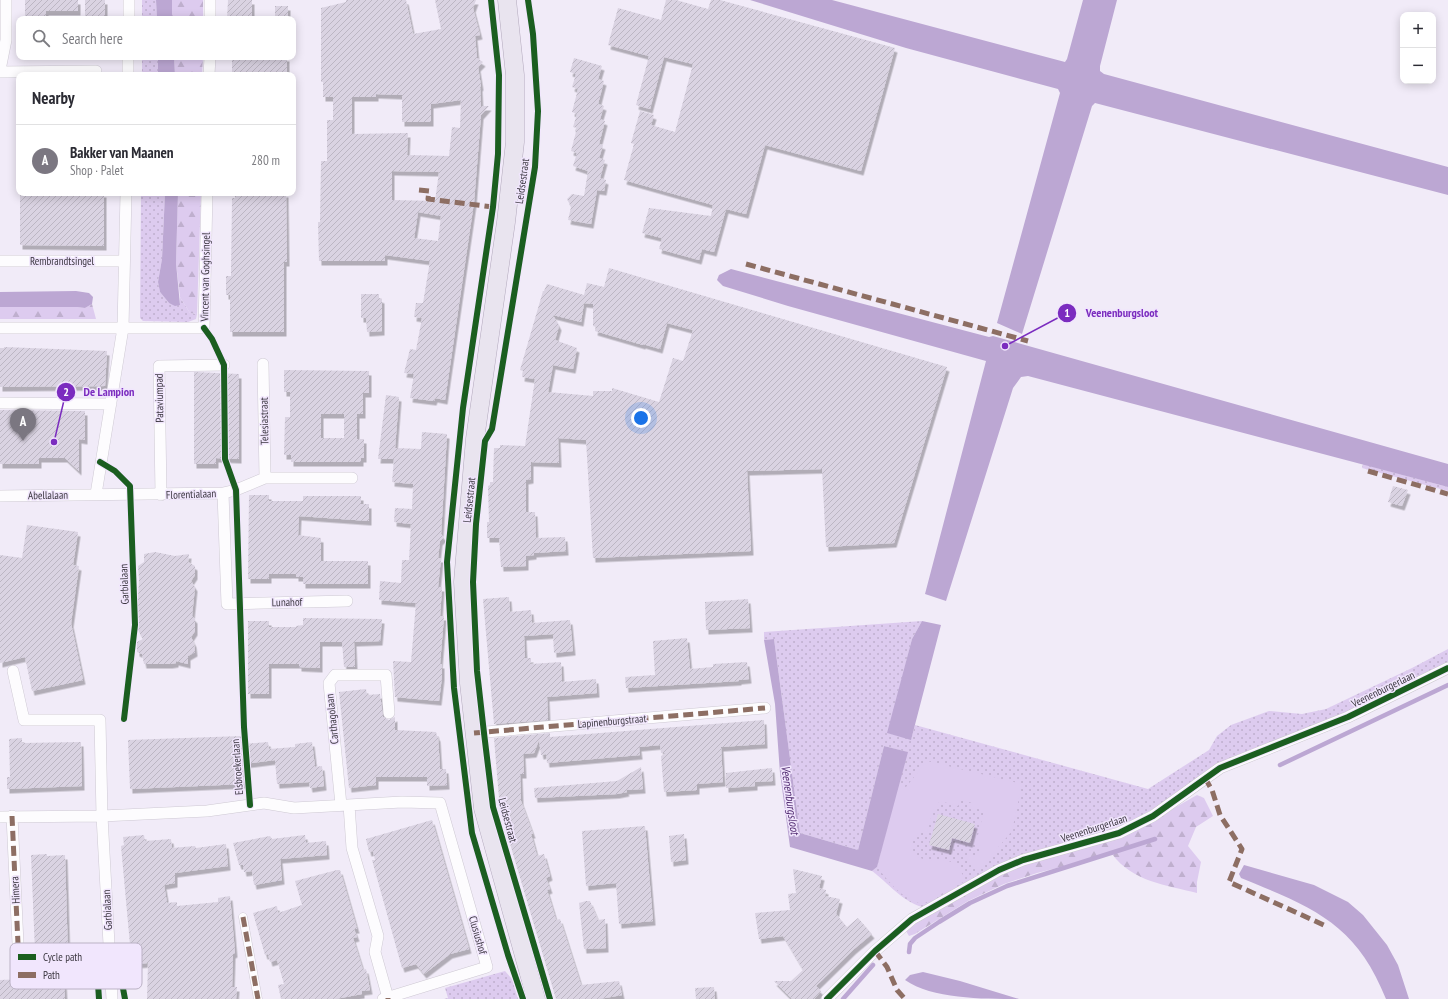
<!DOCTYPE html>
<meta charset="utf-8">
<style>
:root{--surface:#fff;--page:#f2f2f3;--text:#2b2b33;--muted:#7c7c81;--line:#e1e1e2;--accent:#7b7781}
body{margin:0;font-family:"PT Sans Narrow",sans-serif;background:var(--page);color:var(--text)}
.controls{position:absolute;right:12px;top:12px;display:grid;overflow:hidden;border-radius:8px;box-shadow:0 2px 10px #0003}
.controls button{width:36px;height:36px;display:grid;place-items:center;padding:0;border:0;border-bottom:1px solid var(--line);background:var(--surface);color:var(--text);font:20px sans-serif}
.you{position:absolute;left:641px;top:418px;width:14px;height:14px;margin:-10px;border:3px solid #fff;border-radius:50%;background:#1a73e8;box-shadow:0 0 0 6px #1a73e833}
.badge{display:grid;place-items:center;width:26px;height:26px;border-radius:50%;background:var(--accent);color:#fff;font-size:13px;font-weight:700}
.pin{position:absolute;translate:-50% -33px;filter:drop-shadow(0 1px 2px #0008)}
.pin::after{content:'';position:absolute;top:21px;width:14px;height:12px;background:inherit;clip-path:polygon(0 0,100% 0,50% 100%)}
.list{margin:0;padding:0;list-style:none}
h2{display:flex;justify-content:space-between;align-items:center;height:52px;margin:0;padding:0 16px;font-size:17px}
h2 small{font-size:13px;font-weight:400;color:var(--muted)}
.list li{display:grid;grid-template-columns:26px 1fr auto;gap:12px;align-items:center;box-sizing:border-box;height:72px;padding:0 16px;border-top:1px solid var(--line)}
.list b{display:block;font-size:15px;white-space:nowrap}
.list p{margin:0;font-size:13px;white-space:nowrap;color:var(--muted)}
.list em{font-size:13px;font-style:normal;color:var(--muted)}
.icon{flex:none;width:22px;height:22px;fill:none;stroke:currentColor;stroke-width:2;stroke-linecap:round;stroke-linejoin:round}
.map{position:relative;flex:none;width:1448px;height:999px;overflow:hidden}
.search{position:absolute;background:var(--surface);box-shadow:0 2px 10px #0003;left:16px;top:16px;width:280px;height:44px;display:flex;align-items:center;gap:10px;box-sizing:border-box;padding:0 14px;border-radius:8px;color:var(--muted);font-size:15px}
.panel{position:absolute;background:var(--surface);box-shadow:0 2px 10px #0003;left:16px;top:72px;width:280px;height:124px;border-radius:8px}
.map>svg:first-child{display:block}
</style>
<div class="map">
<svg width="1448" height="999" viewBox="0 0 1448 999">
<defs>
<pattern id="grass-dots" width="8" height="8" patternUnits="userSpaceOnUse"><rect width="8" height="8" fill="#ddcbef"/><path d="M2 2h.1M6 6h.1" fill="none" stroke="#bfafce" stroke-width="1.8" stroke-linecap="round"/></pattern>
<pattern id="forest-firs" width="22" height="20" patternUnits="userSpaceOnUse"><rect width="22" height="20" fill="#ddcbef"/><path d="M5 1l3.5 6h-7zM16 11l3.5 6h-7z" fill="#bfafce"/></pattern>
<pattern id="building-hatch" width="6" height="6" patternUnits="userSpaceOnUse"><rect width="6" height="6" fill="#dad3e2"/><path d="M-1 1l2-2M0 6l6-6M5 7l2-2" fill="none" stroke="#bcb6c3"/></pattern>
<filter id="shadow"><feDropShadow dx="2.5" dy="4.5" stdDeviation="0" flood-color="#0004"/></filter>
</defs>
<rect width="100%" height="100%" fill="#f1ebf8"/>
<!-- grass -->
<path fill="url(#grass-dots)" d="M142 0H156L157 19H142Z
M142 57H158V75H142Z
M141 193H165L162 259 158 282 160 292 169 303 180 305V297L190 313 197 314 196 319 188 322 143 321 140 318Z
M1363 464 1448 487V491L1362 468Z
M922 621 912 639 888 733 911 739 915 725 1148 789 1209 750 1217 736 1231 725 1269 711 1302 714 1326 709 1412 668 1448 649V664L1373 701 1280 739 1126 824 997 866 922 907C902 901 888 883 872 871L877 867 907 752 884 746 858 850 800 833 774 639 764 640V632Z
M505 971 512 979 518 999H444L448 998 445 988Z"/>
<!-- forest -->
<path fill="url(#forest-firs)" d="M172 0H203V19H172Z
M174 57H203L202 75H175Z
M178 193H201L197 314 190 313 180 297 176 263Z
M92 304 96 319H0V307H77L85 308Z
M1197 795 1204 798 1213 816 1196 827 1188 846 1201 862 1197 882V893C1166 885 1133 882 1112 854L1037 873 1004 884 968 901 915 934 909 936 906 931 917 922 1000 876 1027 864 1106 842 1127 835Z"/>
<!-- garden -->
<path fill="#ddcbef" d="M927 761 1022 784 1012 831 979 870 973 868 967 859 968 857H978L981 846 971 842 974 835H978L984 811 972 807V803L961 799 958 806 940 801 933 811 927 832H919C910 840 909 855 923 859 937 863 951 855 960 870 962 874 965 877 965 881L923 904C904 901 888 881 877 867L898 786 906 787Z"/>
<!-- water -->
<path fill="#bca7d3" d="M156 0H172V19H157Z
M750 0H832L1065 62 1067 59 1083 0H1117L1100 66V71L1104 74 1448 167V195L1095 103 1092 106 1022 334 997 323 1060 93 1058 89 906 48Z
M158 57H174L175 75H158Z
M165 193H178L176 263 180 305 175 306 169 303 160 292 158 282 162 259Z
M731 269 989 337 993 336 1448 464V487L1028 376 1021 377 1013 388 946 601 925 594 986 361 788 306 723 286 717 280 719 275Z
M76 291 89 293 93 297 92 304 85 308 77 307H0V292Z
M922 621 941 625 911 740 887 733 912 639Z
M774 639 800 833 858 850 884 746 908 752 877 867 872 871 790 847 780 773 775 704 764 640Z
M1244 865 1314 885 1348 902 1363 915 1387 945 1398 965 1409 999H1386C1356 923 1312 907 1241 878L1239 874Z
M923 972 960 981 1019 999C983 999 932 999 905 980L910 975Z"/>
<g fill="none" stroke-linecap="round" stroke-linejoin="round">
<!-- stream -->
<path stroke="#bca7d3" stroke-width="4.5" d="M1280 765 1448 685
M909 952 910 944 915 938 939 922 970 903 1007 886 1155 839
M843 999 873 965"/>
</g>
<!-- building -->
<path fill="url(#building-hatch)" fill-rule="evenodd" filter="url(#shadow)" d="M25 0H78V11H46V19H27L25 17Z
M85 0H105V19H85Z
M228 0H252V19H227Z
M346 0H406L413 34 441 29 435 0H476L473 8 480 35 475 36 477 58 483 62 478 67 481 86 480 87 481 106H489L481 115 474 202 445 400 435 398 434 401 410 398 414 374 404 373 410 349 416 350 422 318 414 317 416 303H423L430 261 385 255V261H319L318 222H320L321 161H327V120H333V97H323V82H321V8L346 2ZM376 94 402 95V122H431V104L461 100 460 128 452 127 449 156 407 155 408 133 352 134V97H376ZM392 171 439 172 435 201 392 200ZM418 212 441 216 438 241 414 238Z
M666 0H676L708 9 711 0H720L895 48 861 171 765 145 746 214 726 209 714 252 702 249 699 260 659 249 662 238 642 233 649 208 711 216 713 205 624 180 634 144 631 143 640 111 654 115 651 125 675 132 693 64 664 57 650 109 636 105 649 56 608 45 618 8 661 20Z
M275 6H288V19H275Z
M287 57V75H232V58Z
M574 58 602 66 598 79 604 81 598 104 604 106 600 119 605 121 599 144 603 145 599 158 605 160 600 178 606 180 604 191 597 190 591 224 568 220 571 207 567 199 572 194 584 196 588 171 573 166 577 153 571 151 577 128 573 127 577 114 572 112 578 89 572 87 576 74 570 72Z
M20 193H104V246L20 245Z
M235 193H286L287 262H284V332H230V295H226V276H231L232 198H235Z
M609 268 947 367 894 543 826 547 822 469 747 471 751 551 593 558 586 440 558 438 559 463 531 462V479L526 480V512H535L536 538 565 537 566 551 534 553V555L526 556V566L501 567 499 538H487V522H489L488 486 490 485V482H493L494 448H500V445L525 446 535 379 522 377 523 371 520 370 543 291H544L547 284 584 295 587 283 604 287ZM584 303 593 304V326L596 327 595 331 643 345V344L660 349 667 323 693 330 683 361 673 358 659 402 612 388V391H593V396L548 392 553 365 573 369 577 348 555 340 559 326 553 315 581 322Z
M361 294H379V298L382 299V331L367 332 366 318H361Z
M4 347 107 351 105 386 0 387V348H4Z
M284 370 369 371V393H363V414H357V439H364V458H361V462H291V455H284L285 417H290V392H284ZM321 414H344V438H321Z
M194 372 239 374V459L216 458V464H194Z
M386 395 399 397 395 448 421 449 422 432 447 434 441 534 444 537 440 541 438 558H441L438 587H442L440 616H444L440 664H442V676L439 701 395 697 393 661 411 662 416 603 379 600 380 581 401 583 402 560H409L411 524 394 522 395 508 412 509 413 486V484L392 482 394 459H378Z
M0 410 85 411V440L79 439V471L65 458H39V464H0Z
M1393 486 1408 490 1402 506 1388 502Z
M249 495H269V501H303V496H361V504H369V521L299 516 298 535 321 538V561H368V584H303V577H296V574H269V579H248Z
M27 525 78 532 73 565 79 566 71 623 83 680 32 691 25 657 0 663V555L22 558Z
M155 552 175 556 189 554 188 562 195 566V575L191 581 195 587 192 616 195 619V631L191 637 194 643 195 652 188 656V664L176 661V663L170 664H144L142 654 137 652V642L143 639 138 630 139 618H137L139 579 138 566 144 562V554Z
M509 597 510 612 531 610 532 623 570 620 573 651 554 653 553 634 524 636 525 658H531V664L561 662 562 682 596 679 597 693 547 697 548 720 494 724 483 599Z
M748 599 750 628 706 630 705 602Z
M303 618 382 619 380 641 354 642 355 667H344L342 642H320V668L299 667V664H269V694H248V621H269V627H296V626L303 625Z
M687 638 690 669 713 667V664L747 662 749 679 739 680V681L626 688 625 677 655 675 653 641Z
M366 689 367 695 380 694 383 717 389 720 395 717V730L436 732 437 736 438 737 440 769H446L447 785 427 786V777H376V785L349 788 339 692Z
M764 720 765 744 721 747 723 782 697 784V790L664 792 661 756 666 753H661L660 745 639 747 640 755 547 763 546 754 541 755 539 740 534 753 523 754 524 774H520L521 801 533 834H531L537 856 544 854 550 876 546 878 550 889 547 890 556 920 560 919 581 985 619 981 622 995 599 999H556L500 810 494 738 550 733V737Z
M242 736V744L268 742 269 749 295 747V744L312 742 315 767 322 766 324 786 310 788 309 782 277 784 275 760 243 764 244 784 130 789 128 740Z
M22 738V743L81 742 82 786 7 789V777H10L9 739Z
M641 767 643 789 626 790 627 792 617 794 535 798 534 788 617 781Z
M772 768 773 781 755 782V786L726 788V773Z
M938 814 975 824 970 843 952 838 949 850 929 845Z
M432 820 469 949 450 954 424 974 416 964 402 968 372 860H375L373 851 369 852 366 839Z
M645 826 653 921 619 924 616 883 586 886 582 831Z
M684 834 686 860 671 862 669 836Z
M144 835 145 841 171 839 172 848 195 846 196 848 226 844 228 866 175 873V883L164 885 167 903 177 902V906L218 902V898L230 896 235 953 233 954 232 987H237L236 999H147L148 963 135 964 134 956H131L121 846 124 845 123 837Z
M305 835 306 843 326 841 327 855 280 859 282 880 254 885 252 871 244 872 243 865H239L233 843 270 836 272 839Z
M47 854V856L65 855 68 958H63L65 999H0V980L48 978 47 952H35L31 855Z
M793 869 822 876 819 888 826 890 825 896 840 899 836 914 847 927 858 918 872 934 854 949 816 986 821 991 814 999H792L774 981H791L803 970 783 936 759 939 755 913 790 910 788 894 796 893Z
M337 870H340L357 929H354L357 937 353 938 363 970 366 969 370 990 362 991V994L335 999H281L278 985 284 984 277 960 270 962 268 954 265 955 253 913 277 906 278 913 302 905 295 881Z
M586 901H590L598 920 605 919 606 948 584 949 579 903Z
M714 987 715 999H696L695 988Z"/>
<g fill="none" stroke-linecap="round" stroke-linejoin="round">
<!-- pedestrian casing -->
<g stroke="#cec9d3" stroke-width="9">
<path id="pedestrian" d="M243 917 258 999"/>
</g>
<!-- minor casing -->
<g stroke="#cec9d3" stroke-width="12">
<path id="minor" d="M129 19V0
M210 19V0
M0 70 6 40V0
M0 72 96 71
M128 75V57
M209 75 210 57
M0 261H124
M0 328H204L207 193
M263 364 265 478
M0 403 111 404
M223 493 236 490 265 478H352
M96 494 123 328 126 193
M161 495 159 366 224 365
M0 496 223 493 227 604 347 601
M13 671 24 720H100L102 816 112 999
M474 733 765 708
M341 805 329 683 335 675H386L389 713
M349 805 352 848 378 936 375 952 388 998
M12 816 19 965
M0 817 102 816 207 811 264 803 294 808 402 802 440 803 487 967 383 999
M827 999 875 951 912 919 999 870 1023 860 1119 833 1153 816 1220 768 1348 717 1448 668"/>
</g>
<!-- primary casing -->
<g stroke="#b2a8bc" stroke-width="19">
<path id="primary" d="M507 0 515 75V142L506 222 475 439 463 582 469 683 483 808 536 999"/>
</g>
<!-- pedestrian -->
<use href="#pedestrian" stroke="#fdfcfe" stroke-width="8"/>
<!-- minor -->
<use href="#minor" stroke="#fdfcfe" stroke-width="11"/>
<!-- primary -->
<use href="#primary" stroke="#e9e4ef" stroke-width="18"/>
<!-- quiet -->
<path stroke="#8d6e63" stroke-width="5" stroke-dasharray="10 5" stroke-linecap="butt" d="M419 190 429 191 428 199 493 207
M746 264 1028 341
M1368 471 1448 494
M474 733 765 708
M1205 778 1212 790 1220 815 1242 849 1229 882 1326 926
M12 816 19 965
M243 917 258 999
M875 951 887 967 897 990 905 999
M388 998V999"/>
<!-- cycleway casing -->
<g stroke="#f1e6fd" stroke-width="8">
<path id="cycleway" d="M491 0 499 75 498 154 493 207 463 408 447 562 454 688 472 833 508 955 523 999
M528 0 533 34 538 111 535 167 492 429 485 441 476 524 473 582 477 671 484 733 493 807 550 999
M204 328 212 339 224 365 225 459 236 490 244 727 250 805
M100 462 115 471 130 486 135 625 124 719
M99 999 98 984 110 963 122 983 125 999
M827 999 875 951 912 919 999 870 1023 860 1119 833 1153 816 1220 768 1348 717 1448 668"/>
</g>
<!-- cycleway -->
<use href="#cycleway" stroke="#1b5e20" stroke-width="6"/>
</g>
<g text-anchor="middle" stroke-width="3" stroke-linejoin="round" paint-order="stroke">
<!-- street labels -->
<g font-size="11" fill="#3c3841" stroke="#f1e6fd">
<text transform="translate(522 181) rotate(-82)" y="4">Leidsestraat</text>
<text x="62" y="265">Rembrandtsingel</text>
<text transform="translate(205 277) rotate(-89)" y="4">Vincent van Goghsingel</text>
<text transform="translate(159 398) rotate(-91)" y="4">Pataviumpad</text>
<text transform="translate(264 421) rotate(-91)" y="4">Telesiastraat</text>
<text transform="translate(191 494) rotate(-2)" y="4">Florentialaan</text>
<text transform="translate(48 495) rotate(-1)" y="4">Abellalaan</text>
<text transform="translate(469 500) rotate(-84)" y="4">Leidsestraat</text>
<text transform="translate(124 584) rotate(-92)" y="4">Garbialaan</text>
<text transform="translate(287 602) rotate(-1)" y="4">Lunahof</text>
<text transform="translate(1383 689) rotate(-26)" y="4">Veenenburgerlaan</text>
<text transform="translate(332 719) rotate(-96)" y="4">Carthagolaan</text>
<text transform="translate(612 721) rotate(-5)" y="4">Lapinenburgstraat</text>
<text transform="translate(237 767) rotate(-94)" y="4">Elsbroekerlaan</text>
<text transform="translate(508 820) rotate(75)" y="4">Leidsestraat</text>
<text transform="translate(1094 828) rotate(-18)" y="4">Veenenburgerlaan</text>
<text transform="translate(15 890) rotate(-93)" y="4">Himera</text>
<text transform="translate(107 910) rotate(-93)" y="4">Garbialaan</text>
<text transform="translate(478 935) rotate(74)" y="4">Clusiushof</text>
</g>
<!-- water labels -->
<g font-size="12" font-style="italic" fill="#512b70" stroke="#f1e6fd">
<text transform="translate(790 800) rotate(82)" y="4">Veenenburgsloot</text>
</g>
</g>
<!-- legend -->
<rect x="10" y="943" width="132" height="46" rx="6" fill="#f1e6fd" stroke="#bbb2c5" stroke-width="1"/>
<rect x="18" y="954" width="18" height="6" fill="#1b5e20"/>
<rect x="18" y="972" width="18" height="6" fill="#8d6e63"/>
<g font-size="11" fill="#3c3841">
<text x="43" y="961">Cycle path</text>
<text x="43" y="979">Path</text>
</g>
<!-- callouts -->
<path fill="none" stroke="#7b2cbf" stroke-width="1.5" d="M1005 346L1067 313M54 442L66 392"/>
<g fill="#7b2cbf" stroke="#f1e6fd" stroke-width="1.5">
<circle cx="1005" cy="346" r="4"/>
<circle cx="54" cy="442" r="4"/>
<circle cx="1067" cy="313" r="10"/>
<circle cx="66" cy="392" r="10"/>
</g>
<g font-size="12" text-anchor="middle" font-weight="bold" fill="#fff">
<text x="1067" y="317">1</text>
<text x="66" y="396">2</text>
</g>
<g font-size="12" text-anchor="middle" font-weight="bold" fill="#7b2cbf" stroke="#f1e6fd" stroke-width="3" stroke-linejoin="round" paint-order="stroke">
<text x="1122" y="317">Veenenburgsloot</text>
<text x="109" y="396">De Lampion</text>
</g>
</svg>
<div class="controls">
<button>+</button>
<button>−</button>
</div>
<div class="you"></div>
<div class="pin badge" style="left:23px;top:441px">A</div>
<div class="search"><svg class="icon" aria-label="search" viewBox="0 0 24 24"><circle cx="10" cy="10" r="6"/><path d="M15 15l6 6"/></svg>Search here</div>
<section class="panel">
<h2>Nearby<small></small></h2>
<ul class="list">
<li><span class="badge">A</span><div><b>Bakker van Maanen</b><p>Shop · Palet</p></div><em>280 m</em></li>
</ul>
</section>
</div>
